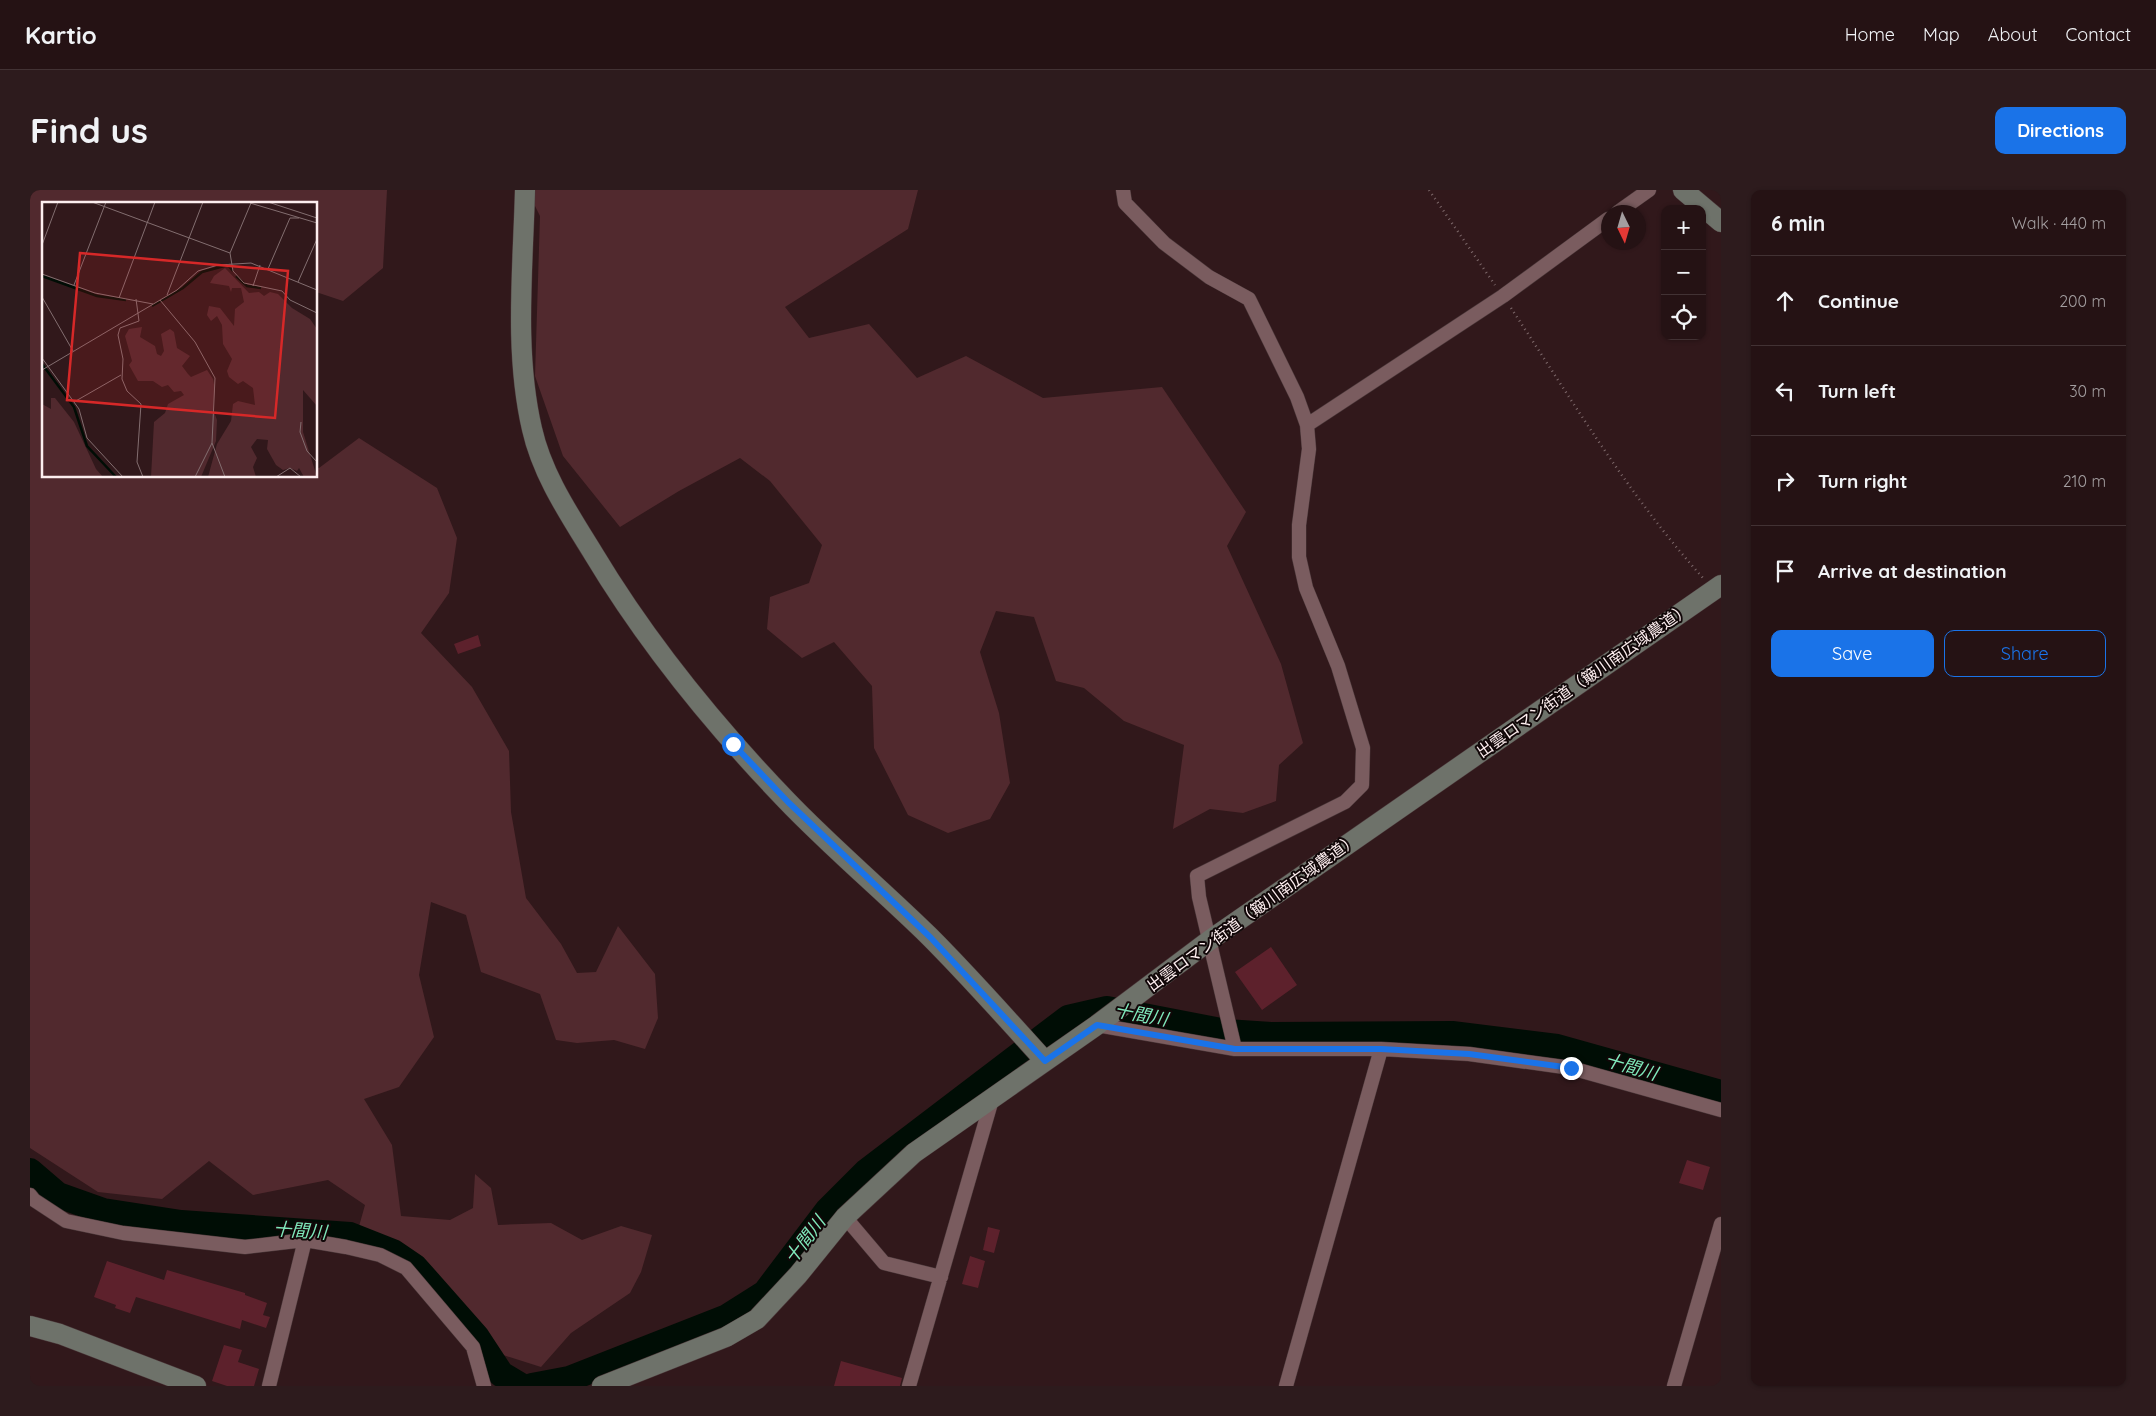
<!DOCTYPE html>
<meta charset="utf-8">
<style>
:root{--surface:#251214;--page:#2d1b1d;--text:#f1f3f6;--muted:#a39ea0;--line:#423234;--accent:#1a73e8}
body{margin:0;font-family:Quicksand,"Noto Sans JP",sans-serif;background:var(--page);color:var(--text)}
.controls{position:absolute;right:15px;top:15px;display:grid;overflow:hidden;border-radius:10px;box-shadow:0 1px 4px #0004}
.controls button{width:45px;height:45px;display:grid;place-items:center;padding:0;border:0;border-bottom:1px solid var(--line);background:var(--surface);color:var(--text);font:25px sans-serif}
.compass{position:absolute;left:1571px;top:15px;width:45px;height:45px;border-radius:50%;background:var(--surface);box-shadow:0 1px 4px #0004;rotate:175deg}
.stop{position:absolute;width:15px;height:15px;margin:-11px;border:4px solid #1a73e8;border-radius:50%;background:#fff}
.stop.end{background:#1a73e8;border-color:#fff;box-shadow:0 1px 5px #0008}
.list{margin:0;padding:0;list-style:none}
h2{display:flex;justify-content:space-between;align-items:center;height:65px;margin:0;padding:0 20px;font-size:21px}
h2 small{font-size:16px;font-weight:400;color:var(--muted)}
.list li{display:grid;grid-template-columns:32px 1fr auto;gap:15px;align-items:center;box-sizing:border-box;height:90px;padding:0 20px;border-top:1px solid var(--line)}
.list b{display:block;font-size:19px;white-space:nowrap}
.list em{font-size:16px;font-style:normal;color:var(--muted)}
.actions{display:flex;gap:10px;padding:15px 20px}
.actions a{flex:1;padding:11px 0;border:1px solid var(--accent);border-radius:10px;text-align:center;font-size:18px;color:var(--accent)}
.actions .main{background:var(--accent);color:#fff}
.icon{flex:none;width:28px;height:28px;fill:none;stroke:currentColor;stroke-width:2;stroke-linecap:round;stroke-linejoin:round}
.map{position:relative;flex:none;width:1691px;height:1196px;overflow:hidden;border-radius:10px}
header{display:flex;align-items:center;gap:30px;box-sizing:border-box;height:70px;padding:0 25px;background:var(--surface);border-bottom:1px solid var(--line)}
header strong{font-size:24px}
nav{display:flex;gap:28px;margin-inline-start:auto;font-size:18px}
.intro{display:flex;align-items:center;justify-content:space-between;box-sizing:border-box;height:120px;padding:0 30px}
h1{margin:0;font-size:35px}
.button{padding:12px 22px;border-radius:10px;background:var(--accent);color:#fff;font-size:18px;font-weight:700}
main{display:flex;gap:30px;padding:0 30px}
aside{flex:1;background:var(--surface);border-radius:10px;box-shadow:0 1px 4px #0004}
.map>svg:first-child{display:block}
</style>
<header>
<strong>Kartio</strong>
<nav><a>Home</a><a>Map</a><a>About</a><a>Contact</a></nav>
</header>
<div class="intro"><h1>Find us</h1><a class="button">Directions</a></div>
<main>
<div class="map">
<svg width="1691" height="1196" viewBox="0 0 1691 1196">
<rect width="100%" height="100%" fill="#31181b"/>
<!-- green -->
<path fill="#51292e" d="M0 0H357L353 78 313 111 286 102V14H14V286H286V277L289 278 329 248 407 298 427 348 419 403 391 443 442 497 479 561 481 622 496 708 531 754 547 783 566 782 588 736 625 784 628 828 615 859 584 850 547 853 526 850 510 804 451 782 436 725 401 712 389 785 404 847 369 897 334 909 362 955 371 1026 420 1030 443 1018 445 984 461 998 468 1035 521 1033 552 1050 591 1036 622 1045 611 1082 600 1103 541 1143 511 1177 473 1165 383 1066 328 1040 335 1015 298 990 223 1005 179 971 132 1009 68 1002 0 958Z
M497 0H888L878 39 755 117 779 148 839 134 887 188 936 166 1013 208 1132 197 1216 322 1197 356 1251 474 1273 553 1249 575 1246 611 1213 623 1180 619 1143 639 1154 555 1094 531 1054 498 1026 491 1004 427 966 421 950 462 969 523 980 593 960 629 918 643 878 625 844 558 842 496 804 452 772 468 737 439 740 407 779 393 792 355 740 291 710 268 649 301 590 337 533 266 505 186 510 26Z"/>
<g fill="none" stroke-linecap="round" stroke-linejoin="round">
<!-- river -->
<path stroke="#000d05" stroke-width="26" d="M0 981 28 1005 73 1021 151 1033 320 1045 363 1062 385 1077 446 1146 471 1184 491 1196
M502 1196 539 1189 697 1127 735 1103 797 1021 837 981 1038 828 1077 819 1196 842 1241 845 1422 844 1527 857 1691 903"/>
</g>
<!-- building -->
<path fill="#5d212c" d="M448 445 451 456 428 464 424 454Z
M1241 757 1267 795 1232 820 1205 782Z
M1657 970 1680 977 1673 1000 1649 993Z
M958 1037 970 1040 964 1063 953 1060Z
M940 1066 955 1071 948 1098 932 1094Z
M77 1071 134 1090 137 1080 215 1103V1105L237 1113 233 1125 240 1127 236 1138 212 1130 210 1139 106 1107 100 1123 85 1118 86 1115 64 1107Z
M194 1155 212 1160 208 1172 229 1179 224 1196H197L182 1191Z
M811 1171 872 1188 870 1196H804Z"/>
<g fill="none" stroke-linecap="round" stroke-linejoin="round">
<!-- street casing -->
<g stroke="#4a3739" stroke-width="15">
<path id="street" d="M1093 0 1095 13 1134 53 1179 87 1219 109 1267 207 1277 235 1279 259 1269 335V367L1276 398 1308 476 1333 558 1332 595 1315 612 1167 686 1169 707 1205 859
M1588 22 1619 0
M1277 235 1473 106 1578 29
M1067 835 1205 859H1351L1439 864 1541 878 1691 920
M0 1005 4 1010 36 1031 93 1043 215 1057 275 1050 316 1057 350 1065 376 1078 443 1157 454 1196
M815 1027 854 1073 911 1087
M239 1196 275 1050
M879 1196 963 906
M1256 1196 1351 859
M1644 1196 1691 1034"/>
</g>
<!-- secondary casing -->
<g stroke="#4a3739" stroke-width="21">
<path id="secondary" d="M495 0C493 79 484 161 502 239 512 284 539 324 563 363 617 453 683 534 756 610 801 657 852 700 899 746 939 786 977 829 1015 871
M1653 0 1691 32
M0 1136 30 1144 166 1196
M572 1196 696 1147 727 1129 768 1085 815 1027 884 963 1067 835 1180 750 1691 395"/>
</g>
<!-- path -->
<path stroke="#7e696b" stroke-width="2.5" stroke-dasharray="1 4" stroke-linecap="butt" d="M1399 0 1465 95
M1481 118C1542 210 1599 306 1673 388"/>
<!-- street -->
<use href="#street" stroke="#7a5c5f" stroke-width="14"/>
<!-- secondary -->
<use href="#secondary" stroke="#6e726a" stroke-width="20"/>
</g>
<g fill="none" stroke-linecap="round" stroke-linejoin="round">
<!-- route -->
<path stroke="#1a73e8" stroke-width="6" d="M703 554 758 612 901 748 1015 871 1067 835 1205 859H1351L1439 864 1541 878"/>
</g>
<g text-anchor="middle" stroke-width="4" stroke-linejoin="round" paint-order="stroke">
<!-- street labels -->
<g font-size="16" fill="#fdeeef" stroke="#110708">
<text transform="translate(1553 490) rotate(-35)" y="6">出雲ロマン街道（簸川南広域農道）</text>
<text transform="translate(1222 722) rotate(-36)" y="6">出雲ロマン街道（簸川南広域農道）</text>
</g>
<!-- water labels -->
<g font-size="18" font-style="italic" fill="#7fe8bb" stroke="#110708">
<text transform="translate(1111 825) rotate(11)" y="6">十間川</text>
<text transform="translate(1601 877) rotate(16)" y="6">十間川</text>
<text transform="translate(270 1041) rotate(4)" y="6">十間川</text>
<text transform="translate(775 1050) rotate(-53)" y="6">十間川</text>
</g>
</g>
<!-- overview -->
<g transform="translate(12 12)">
<rect width="275" height="275" fill="#31181b"/>
<path d="M183 66 207 91 217 90 222 94 228 90 236 92 250 106 268 117 275 127V204L261 188V230L275 275H262L257 266 255 269 248 266 241 268 234 263 225 247 226 238 215 237 209 245 215 256 211 265 214 275H166L175 242 189 219 191 202 196 199 213 203 211 186 201 179 196 182 187 175 185 169 190 157 181 142 180 123 175 114 169 119 165 113 167 104 178 106 192 124 193 107 202 100 199 86H190L189 90 187 84 168 81 172 74ZM100 125 98 135 113 144 115 152 119 154 122 149 119 132 128 127 132 130 135 146 148 154 140 164 146 172 149 175 165 168 171 177 173 188 171 207 175 218 174 239 159 275H109L112 220 123 211 126 202 142 193 139 189 132 190 126 183 120 185 111 179H96L87 163 90 159 83 134 87 127ZM9 196H13L32 220 54 267 61 275H0V202L9 207Z" fill="#51292e"/>
<path fill="none" stroke="#000d05" stroke-width="2.5" d="M0 74 55 94 84 98M194 74 205 84 219 86M110 104 141 86 160 70 186 63 191 69M0 162 32 205 45 244 74 275"/>
<path fill="none" stroke="#836e70" stroke-width="1" d="M50 0 188 51M226 0 275 16M208 1 275 21M209 1 188 51 191 69 202 81 240 89 248 98 275 111M0 43 16 0M226 67 248 16H257M0 72 53 91 111 102M256 80 275 37M32 83 64 0M211 84 218 63M125 93 161 0M0 95 31 149M77 96 113 0M94 97 97 119 78 126 76 133 81 157 80 177 85 189 99 202 95 260 101 275M118 98 153 140 173 176 170 241 183 275M0 156 37 207 45 236 81 275M0 168 135 88 156 69 176 63 209 61 275 88M32 200 79 173M259 220 258 230 265 249 275 260M153 275 170 241M234 275 248 266 259 275"/>
<path fill="#d62828" fill-opacity="0.15" stroke="#d62828" stroke-width="2.5" d="M38 51 246 69 233 216 25 198Z"/>
<rect width="275" height="275" fill="none" stroke="#fdeeef" stroke-width="2.5"/>
</g>
</svg>
<div class="controls">
<button>+</button>
<button>−</button>
<button><svg class="icon" aria-label="locate" viewBox="0 0 24 24"><circle cx="12" cy="12" r="6"/><path d="M12 2v4M12 18v4M2 12h4M18 12h4"/></svg></button>
</div>
<svg class="compass" viewBox="-18 -18 36 36"><path d="M0-13l5 13h-10z" fill="#e53935"/><path d="M0 13l5-13h-10z" fill="#a39ea0"/></svg>
<div class="stop" style="left:703px;top:554px"></div>
<div class="stop end" style="left:1541px;top:878px"></div>
</div>
<aside>
<h2>6 min<small>Walk · 440 m</small></h2>
<ul class="list">
<li><svg class="icon" aria-label="ahead" viewBox="0 0 24 24"><path d="M12 20V5M6 11l6-6 6 6"/></svg><div><b>Continue</b></div><em>200 m</em></li>
<li><svg class="icon" aria-label="left" viewBox="0 0 24 24"><path d="M17 20v-9H6M10 6l-5 5 5 5"/></svg><div><b>Turn left</b></div><em>30 m</em></li>
<li><svg class="icon" aria-label="right" viewBox="0 0 24 24"><path d="M7 20v-9h11M14 6l5 5-5 5"/></svg><div><b>Turn right</b></div><em>210 m</em></li>
<li><svg class="icon" aria-label="arrive" viewBox="0 0 24 24"><path d="M6 21V4h12l-3 4 3 4H6"/></svg><div><b>Arrive at destination</b></div></li>
</ul>
<div class="actions"><a class="main">Save</a><a>Share</a></div>
</aside>
</main>
